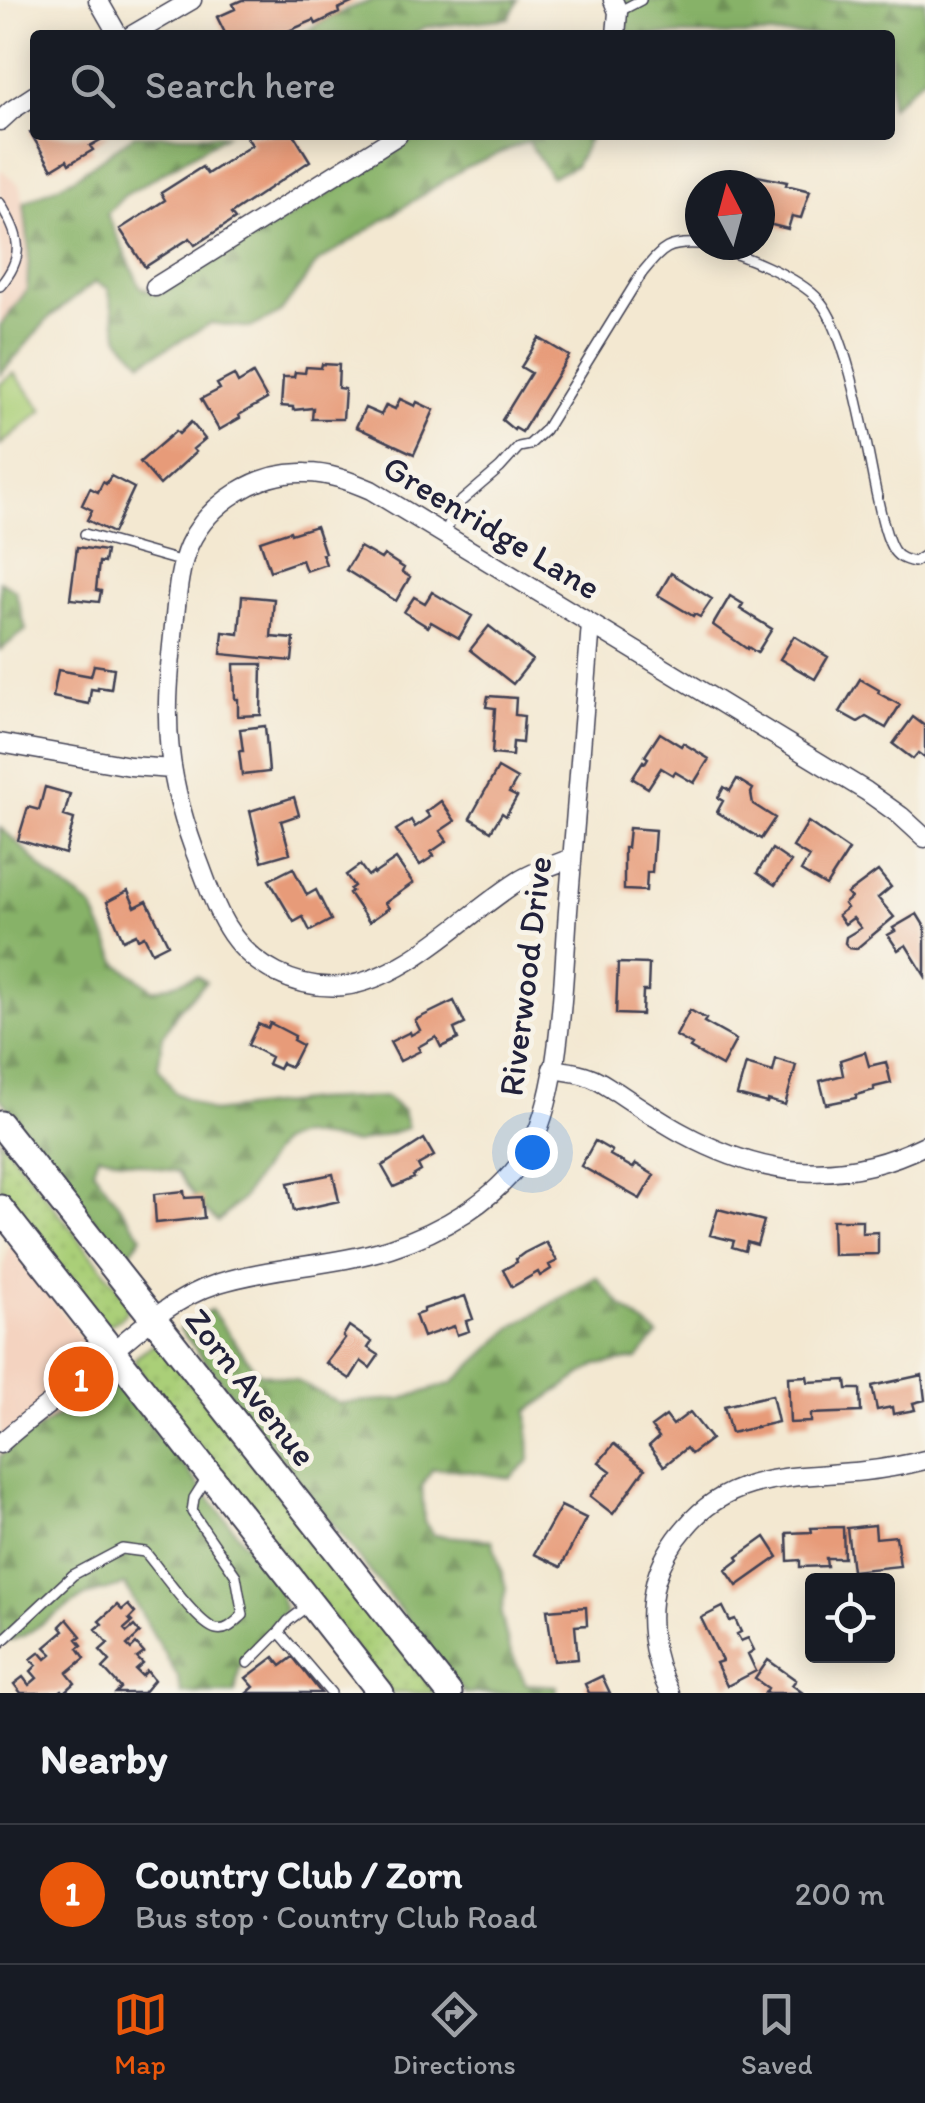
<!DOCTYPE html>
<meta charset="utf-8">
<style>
:root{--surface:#171b24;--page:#242831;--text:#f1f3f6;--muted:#9ea1a6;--line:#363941;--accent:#ea580c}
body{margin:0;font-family:Itim,sans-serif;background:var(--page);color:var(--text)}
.controls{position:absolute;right:30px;bottom:30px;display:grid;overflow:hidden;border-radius:10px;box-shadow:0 5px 25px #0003}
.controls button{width:90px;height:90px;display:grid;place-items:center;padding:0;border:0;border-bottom:2px solid var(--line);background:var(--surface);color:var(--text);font:50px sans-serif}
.compass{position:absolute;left:685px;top:170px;width:90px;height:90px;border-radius:50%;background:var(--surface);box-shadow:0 5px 25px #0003;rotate:354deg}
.you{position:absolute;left:532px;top:1152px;width:35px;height:35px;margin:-25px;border:8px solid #fff;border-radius:50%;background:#1a73e8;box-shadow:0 0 0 15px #1a73e833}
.badge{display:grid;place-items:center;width:65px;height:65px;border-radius:50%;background:var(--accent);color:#fff;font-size:32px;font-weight:700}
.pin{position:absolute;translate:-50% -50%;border:5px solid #fff;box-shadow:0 2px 10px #0006}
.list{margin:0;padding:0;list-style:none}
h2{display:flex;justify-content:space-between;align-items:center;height:130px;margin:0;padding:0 40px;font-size:42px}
h2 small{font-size:32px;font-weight:400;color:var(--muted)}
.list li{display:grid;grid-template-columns:65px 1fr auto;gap:30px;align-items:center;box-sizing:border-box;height:140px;padding:0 40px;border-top:2px solid var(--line)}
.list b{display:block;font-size:38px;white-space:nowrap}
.list p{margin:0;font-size:32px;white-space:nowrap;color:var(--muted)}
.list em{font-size:32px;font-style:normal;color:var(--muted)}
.icon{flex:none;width:55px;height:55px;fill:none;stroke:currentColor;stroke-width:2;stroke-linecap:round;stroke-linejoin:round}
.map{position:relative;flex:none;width:925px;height:1693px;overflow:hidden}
.search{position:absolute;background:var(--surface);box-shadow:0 5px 25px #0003;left:30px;right:30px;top:30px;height:110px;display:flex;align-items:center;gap:25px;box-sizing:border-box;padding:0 35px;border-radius:10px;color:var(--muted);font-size:38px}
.sheet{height:270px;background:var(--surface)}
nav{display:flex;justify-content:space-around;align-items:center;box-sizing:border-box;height:140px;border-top:2px solid var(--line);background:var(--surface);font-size:28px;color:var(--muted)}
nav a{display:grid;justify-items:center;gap:5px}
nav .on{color:var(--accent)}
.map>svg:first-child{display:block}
</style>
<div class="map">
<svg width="925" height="1693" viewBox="0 0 925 1693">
<defs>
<pattern id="grass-dots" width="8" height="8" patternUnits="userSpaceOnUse" patternTransform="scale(2.5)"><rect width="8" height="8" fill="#aacf78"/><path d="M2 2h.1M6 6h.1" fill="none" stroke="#92b169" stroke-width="1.8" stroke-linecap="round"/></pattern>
<pattern id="forest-firs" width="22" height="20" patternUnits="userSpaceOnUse" patternTransform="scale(2.5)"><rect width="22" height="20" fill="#87b268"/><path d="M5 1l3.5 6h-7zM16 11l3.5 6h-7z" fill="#6e9057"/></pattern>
</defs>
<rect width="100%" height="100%" fill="#f7f3e8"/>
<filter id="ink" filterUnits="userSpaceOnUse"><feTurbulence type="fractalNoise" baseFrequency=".01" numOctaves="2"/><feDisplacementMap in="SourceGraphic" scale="20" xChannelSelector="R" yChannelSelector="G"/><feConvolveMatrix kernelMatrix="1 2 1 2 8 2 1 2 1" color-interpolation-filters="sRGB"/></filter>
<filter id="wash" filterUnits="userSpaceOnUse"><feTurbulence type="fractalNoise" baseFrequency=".0048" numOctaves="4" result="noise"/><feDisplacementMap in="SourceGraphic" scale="40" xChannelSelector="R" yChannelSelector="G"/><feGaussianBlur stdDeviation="2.25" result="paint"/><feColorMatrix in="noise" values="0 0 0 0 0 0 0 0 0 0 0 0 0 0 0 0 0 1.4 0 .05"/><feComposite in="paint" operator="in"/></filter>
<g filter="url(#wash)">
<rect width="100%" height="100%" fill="#f3e8d1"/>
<!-- built -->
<path fill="#f4d3c0" d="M0 169 20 185 24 203 29 249 27 290 0 326Z
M9 1242 111 1378 0 1456V1282Z"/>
<!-- grass -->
<path fill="url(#grass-dots)" stroke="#66785a" stroke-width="2.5" d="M0 1138 128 1301C129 1313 118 1322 106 1325L0 1196Z
M159 1344 436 1693H390L135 1364V1358L153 1345Z"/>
<!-- forest -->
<path fill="url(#forest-firs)" stroke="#546a52" stroke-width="2.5" d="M374 0H518L509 18 426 27 410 35H297L348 9Z
M622 0H925V76L890 107V35H629Z
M134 135H226L124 196 107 214 140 286 157 295 373 167 419 135H591L575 166 551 177 528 141 466 167 318 262 280 313 250 328 212 323 142 362 119 338 108 288 95 282 50 317 0 375V326L27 290 29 249 24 203 74 178Z
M0 581 15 590 26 630 0 650Z
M0 828 16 841 50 876 92 907 118 964 154 990 197 976 206 982 179 1009 163 1035 158 1067 174 1092 212 1112 312 1100 386 1097 403 1111 408 1128 356 1143 300 1135 279 1143 242 1199 218 1222 202 1208 178 1172 98 1155 93 1169 142 1237 124 1259 0 1098Z
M596 1277 623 1307 658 1335 637 1359 596 1365 528 1411 530 1460 510 1478 454 1469H432L422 1486 424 1522 434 1535 492 1540 506 1588 501 1614 509 1648 526 1684 556 1686V1693H465L180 1329 211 1310 258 1373 295 1380 339 1403 402 1399 453 1383 513 1327Z
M111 1378 178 1458 277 1584 285 1610 239 1669 235 1693H181L179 1679 125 1585 85 1596 23 1636 0 1644V1456Z"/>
<!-- park -->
<path fill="#aacf78" stroke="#66785a" stroke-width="2.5" d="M14 373 43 410 0 445V384Z"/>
<g id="blocks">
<!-- building -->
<path fill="#e79b79" d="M242 0H358L338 9 339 13 316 24 314 20 279 35H226L217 17 235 9 233 4Z
M35 130V135H109L90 146 93 150 69 164 67 160 52 169 30 132Z
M248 135H294L310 161 231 214 235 219 195 245 190 238 145 267 120 229 165 200 161 193 202 167 207 174 252 145 246 136Z
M747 174 787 182 786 185 810 191 801 218 792 216 788 229 760 222V185H744Z
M539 338 569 356 522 432 515 428 514 430 502 420 531 373 521 367Z
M322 364 339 365 338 388 345 389 343 419H312L313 408 293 410V407L281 406 283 377H294L295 372 305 373 306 367 321 368Z
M253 374 267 399 239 415 240 418 219 430 201 399 220 389 217 384 234 375 238 383Z
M400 399 415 406 417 402 434 410 414 454 356 427 365 408 381 415 386 405 395 409Z
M191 422 205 439 193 449 196 452 160 485 140 462 176 431 179 434Z
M111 476 134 488 113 533 87 520 92 510 82 505 90 488 98 492 103 482 106 484Z
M316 526 325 553 322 554 326 564 306 571 302 560 270 571 260 541 290 531 291 534Z
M77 547 106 551 104 563 99 562 96 590 101 591 99 602 70 599Z
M360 547 381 559 384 555 404 568 402 572 410 577 396 601 346 570Z
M671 573 712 599 700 617 694 614 693 616 658 595Z
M432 592 472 616 459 638 431 622 428 627 404 612 414 597 425 603Z
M242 596 274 599 271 637 294 639 292 661 221 654 223 632 239 634Z
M730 596 743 604 740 609 772 629 757 653 748 647 747 649 713 625Z
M489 626 532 660 513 684 470 650Z
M794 636 828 657 815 679 780 659Z
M234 664H262L261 715 238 716V699H235Z
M94 665 114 668 111 689 98 687V690L91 689 89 704 53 697 58 670 91 676Z
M860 679 879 690 878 693 900 705 886 728 866 717 858 722 840 712Z
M488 696 516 698 515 715 524 716 522 743 513 742 512 756 492 754 495 708 486 707Z
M913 717 925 726V758L918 753 913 759 893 744Z
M265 726 269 772 242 775 239 751H243L240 729Z
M660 733 681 746 683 743 709 759 694 783 675 772 673 775 661 768 648 788 632 778 643 761 645 763 648 758 645 756Z
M498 768 517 779 509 793 517 797 506 816 502 813 491 831 470 818Z
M737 779 753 789 751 793 753 804 775 818 761 839 717 812 723 801 718 798 724 787 730 791Z
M45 787 70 794 64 816 74 819 65 854 18 840 28 807 39 810Z
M294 797 299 815 281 821 290 853 262 861 250 811Z
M441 801 455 821 440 831 447 841 431 852 434 856 420 865 396 830 411 820 415 827 430 817 426 812Z
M808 822 849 850 826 886 801 871 809 857 793 847Z
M629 828 655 830 652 872H647L646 891 624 890V848H627Z
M772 849 791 862 775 885 757 873Z
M396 859 413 883 385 903 389 908 369 922 349 893 352 891 350 889 354 886 346 875 360 865 368 876 373 872 374 874Z
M293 868 307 895 316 890 331 920 310 931 303 917 294 922 269 880Z
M878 871 891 887 878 898 894 917 856 949 849 948 845 943 846 937 861 928 853 918 845 924 838 915 847 908 844 904 851 898 847 894Z
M128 891 135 907 147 901 168 944 152 952 144 936 138 939 136 934 123 940 107 902Z
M917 914 925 927V976L906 945 898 950 888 935 895 931 893 928Z
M618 963 649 964 648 991H643L642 1015 616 1014Z
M454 1001 465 1024 454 1029 458 1039 441 1047 436 1037 418 1047 420 1051 400 1061 390 1042 410 1032 411 1035 420 1030 415 1020Z
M690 1010 706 1019 704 1022 736 1040 722 1066 690 1048 692 1045 676 1036Z
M270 1023 295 1036 293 1040 302 1045 291 1067 282 1063 279 1069 268 1064 271 1057 248 1045 258 1024 268 1028Z
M865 1052 869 1066 886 1062 891 1083 874 1087V1090L856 1095V1098L826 1104 820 1081 843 1075 840 1060Z
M776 1059 796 1065 785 1105 768 1100 767 1103 737 1095 746 1064 773 1072Z
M424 1139 434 1156 418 1165 421 1171 413 1176 414 1178 394 1187 382 1166Z
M595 1141 612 1151 610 1155 633 1168 636 1164 654 1175 640 1199 581 1166Z
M333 1174 339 1201 294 1211 288 1183Z
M184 1191 185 1198 202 1197 204 1218 156 1223 154 1194Z
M718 1209 764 1221 757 1245 747 1242 745 1251 732 1247 734 1241 710 1235Z
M832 1220H862V1233L878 1232V1254L833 1255Z
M546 1242 557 1261 549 1265 551 1269 540 1276 538 1272 512 1287 503 1270 517 1262 516 1259 524 1253Z
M465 1296 473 1319 466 1321 469 1331 457 1335 454 1326 423 1337 415 1315 424 1312V1309Z
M349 1326 372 1342 368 1348 379 1355 370 1368 361 1361 350 1379 326 1363 345 1338 343 1336Z
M922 1375 925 1400 913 1403 915 1410 893 1414 892 1407 877 1410 872 1386Z
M807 1376 808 1382 846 1380 847 1389H860L861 1412 811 1414V1422L790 1423 788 1377Z
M772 1395 778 1422 731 1433 724 1406Z
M690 1412 711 1439 691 1454 686 1448 664 1466 649 1446 659 1437 651 1427 666 1416 673 1425Z
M614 1444 645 1469 613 1514 590 1496 611 1471 599 1462Z
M561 1506 586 1518 561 1567 534 1554Z
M875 1525 876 1538 896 1536 900 1566 852 1571 847 1528Z
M843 1527 844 1558H826L827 1566 800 1567V1560L788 1561 787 1533 812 1532 811 1528Z
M765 1537 778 1557 737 1586 726 1570 739 1560 737 1557Z
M117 1605 122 1610 128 1605 135 1613 129 1619 132 1622 124 1629 127 1632 134 1626 140 1633 127 1645 131 1649 136 1644 144 1653 137 1658 143 1664 136 1670 142 1676 147 1671 154 1680 143 1693H116L121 1688 103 1668 110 1661 100 1650 108 1643 96 1629 102 1624 99 1621Z
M586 1607 587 1625 575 1626 578 1659 554 1661 547 1610Z
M723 1607 730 1621 735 1619 741 1632 737 1634 741 1641 748 1638 754 1650 748 1654 756 1671 727 1686 716 1663 722 1661 701 1618Z
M67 1619 81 1636 77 1639 82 1645 78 1648 85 1658 67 1673 75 1683 64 1693 62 1690 58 1693H21L14 1684 23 1677 29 1685 37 1678 31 1671 37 1665 31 1659 40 1652 46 1659 52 1654 45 1647 64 1631 60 1626Z
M274 1657 281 1666 293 1657 321 1693H247L254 1687 246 1678Z
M768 1660 796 1680 792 1685 803 1693H765L768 1688 755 1679Z
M602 1676 610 1693H589L585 1684Z"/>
</g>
</g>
<g filter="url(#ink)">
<use href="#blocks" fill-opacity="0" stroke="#414052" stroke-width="2.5"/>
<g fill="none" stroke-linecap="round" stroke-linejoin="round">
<!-- lane casing -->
<g stroke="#414052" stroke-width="12">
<path id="lane" d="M618 12 641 0
M0 203C19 236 27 254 0 286
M709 245C739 254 798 276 819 300 849 335 866 445 876 492 880 509 885 538 894 551 899 558 906 560 914 562L925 555
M85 534 183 562
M444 535 458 504 500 468 519 447 529 445 545 430 642 273C663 248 667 242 700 244
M279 1632 288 1621 309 1605
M0 1643 73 1575 122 1549 145 1552C159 1568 197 1624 216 1629 227 1632 235 1622 243 1615L236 1576 192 1512 194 1498 208 1476
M248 1663 279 1632 331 1693"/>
</g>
<!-- street casing -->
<g stroke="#414052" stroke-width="21">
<path id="street" d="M98 0 118 35
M613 0 618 12 616 35
M132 35 192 0
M0 121 12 110 35 95
M155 287 398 135
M0 743 130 766 172 769
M572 858C554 865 534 871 517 882 465 915 405 980 343 986 297 990 251 967 227 927 215 908 208 886 200 865 181 817 168 769 168 717 167 687 171 657 174 626 177 599 178 570 189 545 209 502 259 471 306 473 329 473 350 481 371 490L866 791 901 816 925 838
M552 1069C565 1071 579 1072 590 1077 599 1080 608 1087 617 1092 638 1106 660 1121 682 1133 763 1177 840 1187 925 1145
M0 1444C26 1420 56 1400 83 1377 124 1342 166 1300 219 1283 274 1266 334 1266 390 1248 440 1232 495 1201 525 1156 562 1099 563 978 568 911 576 815 583 719 591 624
M670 1693C652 1659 646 1618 656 1580 662 1560 672 1543 686 1527 732 1471 799 1478 864 1471 884 1469 905 1465 925 1460"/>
</g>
<!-- secondary casing -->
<g stroke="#414052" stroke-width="29">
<path id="secondary" d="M0 1124 449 1693
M0 1208 381 1693"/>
</g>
<!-- lane -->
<use href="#lane" stroke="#fff" stroke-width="9"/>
<!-- street -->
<use href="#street" stroke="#fff" stroke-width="18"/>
<!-- secondary -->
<use href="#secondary" stroke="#fff" stroke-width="25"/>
</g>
</g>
<g text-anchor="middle" stroke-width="10" stroke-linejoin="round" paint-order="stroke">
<!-- street labels -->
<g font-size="35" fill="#22223b" stroke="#f7f3e8">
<text transform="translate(492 527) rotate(31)" y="12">Greenridge Lane</text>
<text transform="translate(525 976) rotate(-83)" y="12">Riverwood Drive</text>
<text transform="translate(251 1387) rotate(52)" y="12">Zorn Avenue</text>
</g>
</g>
</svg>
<div class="controls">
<button><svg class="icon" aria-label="locate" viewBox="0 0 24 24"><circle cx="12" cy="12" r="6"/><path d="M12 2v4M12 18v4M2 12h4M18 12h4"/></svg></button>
</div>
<svg class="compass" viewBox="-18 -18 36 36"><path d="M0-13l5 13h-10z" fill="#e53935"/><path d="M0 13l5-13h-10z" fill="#9ea1a6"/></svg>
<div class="you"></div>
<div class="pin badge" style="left:81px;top:1379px">1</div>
<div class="search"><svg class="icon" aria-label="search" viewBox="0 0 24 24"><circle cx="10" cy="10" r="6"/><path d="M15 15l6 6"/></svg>Search here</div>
</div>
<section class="sheet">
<h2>Nearby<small></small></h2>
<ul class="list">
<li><span class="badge">1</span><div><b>Country Club / Zorn</b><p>Bus stop · Country Club Road</p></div><em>200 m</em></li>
</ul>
</section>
<nav>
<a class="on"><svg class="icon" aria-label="map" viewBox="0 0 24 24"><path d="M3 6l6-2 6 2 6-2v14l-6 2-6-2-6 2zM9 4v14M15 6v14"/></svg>Map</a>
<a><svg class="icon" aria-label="directions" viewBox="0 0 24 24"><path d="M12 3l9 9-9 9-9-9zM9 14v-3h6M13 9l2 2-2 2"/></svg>Directions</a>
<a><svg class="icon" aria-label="saved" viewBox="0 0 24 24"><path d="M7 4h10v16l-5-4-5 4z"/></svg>Saved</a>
</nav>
